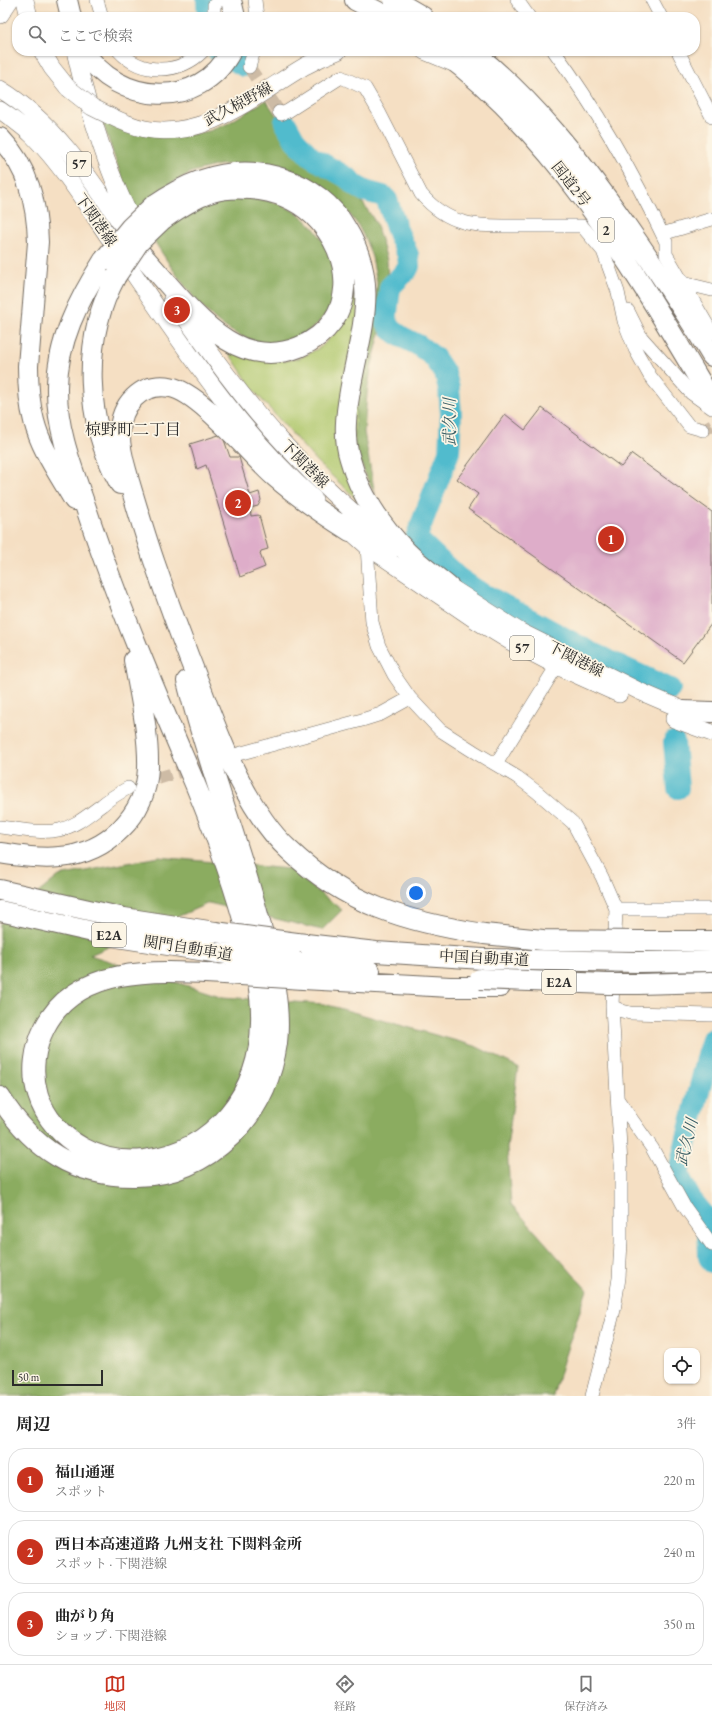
<!DOCTYPE html>
<html lang="ja">
<meta charset="utf-8">
<style>
:root{--surface:#fff;--page:#f6f6f6;--text:#222;--muted:#767676;--line:#e0e0e0;--accent:#c8321e}
body{margin:0;font-family:"EB Garamond","Noto Serif JP",serif;background:var(--page);color:var(--text)}
.controls{position:absolute;right:12px;bottom:12px;display:grid;overflow:hidden;border-radius:8px;box-shadow:0 1px 3px #0004}
.controls button{width:36px;height:36px;display:grid;place-items:center;padding:0;border:0;border-bottom:1px solid var(--line);background:var(--surface);color:var(--text);font:20px sans-serif}
.scale{position:absolute;left:12px;bottom:10px;width:91px;box-sizing:border-box;padding-left:4px;border:2px solid #2b2b2b;border-top:0;font-size:11px;line-height:14px;white-space:nowrap;color:#2b2b2b;-webkit-text-stroke:3px #fcf5e5;paint-order:stroke}
.you{position:absolute;left:416px;top:893px;width:14px;height:14px;margin:-10px;border:3px solid #fff;border-radius:50%;background:#1a73e8;box-shadow:0 0 0 6px #1a73e833}
.badge{display:grid;place-items:center;width:26px;height:26px;border-radius:50%;background:var(--accent);color:#fff;font-size:13px;font-weight:700}
.pin{position:absolute;translate:-50% -50%;border:2px solid #fff;box-shadow:0 1px 4px #0006}
.list{margin:0;padding:0;list-style:none}
h2{display:flex;justify-content:space-between;align-items:center;height:52px;margin:0;padding:0 16px;font-size:17px}
h2 small{font-size:13px;font-weight:400;color:var(--muted)}
.list li{display:grid;grid-template-columns:26px 1fr auto;gap:12px;align-items:center;box-sizing:border-box;height:64px;margin:0 8px 8px;padding:0 8px;border:1px solid var(--line);border-radius:16px}
.list b{display:block;font-size:15px;white-space:nowrap}
.list p{margin:0;font-size:13px;white-space:nowrap;color:var(--muted)}
.list em{font-size:13px;font-style:normal;color:var(--muted)}
.icon{flex:none;width:22px;height:22px;fill:none;stroke:currentColor;stroke-width:2;stroke-linecap:round;stroke-linejoin:round}
.map{position:relative;flex:none;width:712px;height:1396px;overflow:hidden}
.search{position:absolute;background:var(--surface);box-shadow:0 1px 3px #0004;left:12px;right:12px;top:12px;height:44px;display:flex;align-items:center;gap:10px;box-sizing:border-box;padding:0 14px;border-radius:16px;color:var(--muted);font-size:15px}
.sheet{height:268px;background:var(--surface)}
nav{display:flex;justify-content:space-around;align-items:center;box-sizing:border-box;height:56px;border-top:1px solid var(--line);background:var(--surface);font-size:11px;color:var(--muted)}
nav a{display:grid;justify-items:center;gap:2px}
nav .on{color:var(--accent)}
.map>svg:first-child{display:block}
</style>
<div class="map">
<svg width="712" height="1396" viewBox="0 0 712 1396">
<rect width="100%" height="100%" fill="#fcf5e5"/>
<filter id="ink" filterUnits="userSpaceOnUse"><feTurbulence type="fractalNoise" baseFrequency=".025" numOctaves="2"/><feDisplacementMap in="SourceGraphic" scale="8" xChannelSelector="R" yChannelSelector="G"/><feConvolveMatrix kernelMatrix="1 2 1 2 8 2 1 2 1" color-interpolation-filters="sRGB"/></filter>
<filter id="wash" filterUnits="userSpaceOnUse"><feTurbulence type="fractalNoise" baseFrequency=".012" numOctaves="4" result="noise"/><feDisplacementMap in="SourceGraphic" scale="16" xChannelSelector="R" yChannelSelector="G"/><feGaussianBlur stdDeviation="0.9" result="paint"/><feColorMatrix in="noise" values="0 0 0 0 0 0 0 0 0 0 0 0 0 0 0 0 0 1.4 0 .05"/><feComposite in="paint" operator="in"/></filter>
<g filter="url(#wash)">
<rect width="100%" height="100%" fill="#f5dfc3"/>
<!-- green -->
<path fill="#afc76c" stroke="#6d794c" d="M357 262 361 503 317 462 255 392 227 350 284 361 300 358 321 347 338 330 352 307Z"/>
<!-- forest -->
<path fill="#8bac60" stroke="#5b6c46" d="M266 100 280 121 284 124 302 153 309 159 340 176 357 194 376 223 387 260 388 280 394 286 388 322 380 333 371 368 367 394 364 432 375 494 365 474 355 445 356 404 373 330 377 282 372 257 366 241 358 225 347 211 334 197 250 163 219 165 192 172 161 189 135 211 126 190 102 121 183 136 209 131 227 124Z
M228 198C249 198 271 198 290 209 318 224 335 255 335 286 334 290 335 295 334 298 332 308 324 316 318 323 286 354 245 346 214 318 189 296 171 267 153 239L190 209Z
M159 857 289 869 342 910 322 930 209 903 90 955 223 997 324 1004 475 1046 518 1067 507 1148 511 1204 587 1290 563 1361 553 1396H0V924L59 876Z"/>
<g fill="none" stroke-linecap="round" stroke-linejoin="round">
<!-- river -->
<path stroke="#51bbcd" stroke-width="22" d="M207 0 208 17
M218 51 244 66
M285 122 295 140 311 157 348 178 354 185 365 191 383 196 387 200 397 230 408 255 409 266 407 270 390 287 386 321 392 330 402 337 418 345 434 357 445 373 449 389 451 414 449 452 416 538 457 577 476 590 592 653 670 689
M674 742 678 788
M712 1039 678 1174 690 1198 704 1215 708 1226 709 1257 712 1262"/>
</g>
<g id="blocks">
<!-- building -->
<path fill="#deadc9" d="M542 408 621 467 632 454 712 512V623L683 662 468 509 478 494 457 479 505 414 525 430Z
M222 434 230 457H239L250 495 259 492 261 500 258 506 250 508 251 516 259 515 268 549 261 551 260 554 265 567 240 577 206 465 197 469 190 444Z"/>
</g>
</g>
<g filter="url(#ink)">
<use href="#blocks" fill-opacity="0" stroke="#726a60" stroke-width="1"/>
<g fill="none" stroke-linecap="round" stroke-linejoin="round">
<!-- minor-tunnel -->
<path stroke="#cdbba5" stroke-width="13" stroke-dasharray="13 6" stroke-linecap="butt" d="M249 67 279 112
M703 430 712 425
M140 784 216 760"/>
<!-- minor casing -->
<g stroke="#726a60" stroke-width="14">
<path id="minor" d="M97 0 102 17
M255 0 257 17
M517 0 529 17
M652 0 661 17
M214 17V5L219 0
M119 51C142 76 180 74 203 51
M554 51C598 111 634 175 666 242V254L712 333
M678 51 712 117
M249 67 254 51
M279 112 281 114 288 111 341 77 365 88 379 112 421 194C450 228 479 226 520 226 540 226 561 226 582 226L603 251 618 292 624 321 635 349 650 376 689 426 703 430
M662 234 712 219
M683 283 712 290
M628 311 641 337 691 393 712 408
M367 546 372 622 379 646 394 675 410 698 440 730 473 751 517 777 537 792 573 823 602 877 616 909 612 1006 621 1165V1242L619 1278 614 1310 592 1396
M238 754 362 720 381 714 410 698
M496 764 561 659
M0 827C19 829 41 834 59 830 76 826 88 815 102 805 110 798 119 793 128 788
M616 909H712
M612 1006 622 1011 630 1013 712 1015
M618 1100 652 1148 684 1206 712 1245"/>
</g>
<!-- major casing -->
<g stroke="#726a60" stroke-width="18">
<path id="major" d="M25 0 29 17
M0 15 10 0
M42 51 52 68 68 88
M75 51C88 109 110 183 140 234
M424 51 453 63
M0 89C59 125 96 187 134 243
M0 110C11 118 23 126 33 136 68 172 94 217 123 258 181 342 237 430 314 499
M108 115C120 121 131 126 145 129 204 141 257 94 305 66 316 60 327 55 338 51
M172 299C208 350 244 401 286 446 320 483 357 517 395 548
M340 522 367 546 477 621 513 643 557 666 619 694
M439 580 519 631 639 691 695 715
M674 719 712 733"/>
</g>
<!-- highway casing -->
<g stroke="#726a60" stroke-width="22">
<path id="highway" d="M67 0 71 17
M231 0 235 17
M355 0 388 17
M394 0 423 17
M84 51C117 105 200 111 231 51
M441 51C561 140 637 275 712 401
M472 51C533 99 581 161 626 225 656 268 685 311 712 356
M0 138C28 167 37 203 38 242L28 366C28 384 29 403 34 421 41 449 59 474 74 500
M154 205C193 178 237 163 284 179 309 187 332 204 346 228 381 284 360 332 350 391 346 414 343 437 350 459 359 493 382 527 407 552 420 565 436 576 450 588
M142 255C167 282 196 321 227 340 249 354 275 357 299 347 359 322 355 255 313 215 296 199 274 191 251 189 238 188 224 188 212 192 194 198 177 209 162 220
M104 260C79 299 56 343 57 391 57 431 73 470 86 508 117 602 156 693 195 784 216 835 235 885 248 938 255 965 262 994 261 1022 260 1092 216 1151 144 1160 123 1162 101 1158 83 1148 62 1137 45 1118 38 1095 31 1073 34 1048 45 1027 78 963 163 971 224 974
M116 276C81 340 85 421 120 484
M350 531C323 514 298 497 274 476 250 455 200 392 170 387 141 382 120 405 120 433 119 450 125 465 129 481 137 508 145 535 154 561 169 605 185 648 202 691 213 720 224 750 238 777 251 803 267 830 289 850 347 905 407 922 484 934
M682 711 712 712
M0 853C20 856 40 859 60 857 107 853 146 816 148 768 149 733 140 696 134 660
M0 890 124 918 215 932
M0 911 111 936 219 953
M639 941H712
M297 943 376 952 483 959
M638 962 712 961
M300 963 370 971
M303 979 450 987H500
M638 984 712 982
M0 1097C32 1148 74 1177 136 1176 173 1176 205 1161 231 1136 257 1111 272 1078 277 1043 281 1007 272 969 263 934 242 849 208 767 187 681"/>
</g>
<!-- minor -->
<use href="#minor" stroke="#fff" stroke-width="13"/>
<!-- major -->
<use href="#major" stroke="#fff" stroke-width="17"/>
<!-- highway -->
<use href="#highway" stroke="#fff" stroke-width="20"/>
<!-- major-bridge casing -->
<g stroke="#726a60" stroke-width="18" stroke-linecap="butt">
<path id="major-bridge" d="M68 88 92 107 108 115"/>
</g>
<!-- highway-bridge casing -->
<g stroke="#726a60" stroke-width="22" stroke-linecap="butt">
<path id="highway-bridge" d="M104 260 130 228 154 205
M116 276 139 242 162 220
M215 932 297 943
M484 934 543 940 639 941
M219 953 300 963
M483 959 638 962
M224 974 303 979
M480 979 608 984H638"/>
</g>
<!-- major-bridge -->
<use href="#major-bridge" stroke="#fff" stroke-width="17"/>
<!-- highway-bridge -->
<use href="#highway-bridge" stroke="#fff" stroke-width="20"/>
</g>
</g>
<g text-anchor="middle" stroke-width="3.5" stroke-linejoin="round" paint-order="stroke">
<!-- shield labels -->
<g fill="#fcf5e5" stroke="#6a6863" stroke-width="1">
<rect x="67" y="152" width="24" height="24" rx="3"/>
<rect x="598" y="218" width="16" height="24" rx="3"/>
<rect x="510" y="636" width="24" height="24" rx="3"/>
<rect x="92" y="923" width="34" height="24" rx="3"/>
<rect x="542" y="970" width="34" height="24" rx="3"/>
</g>
<g font-size="14" font-weight="bold" fill="#2b2b2b">
<text x="79" y="169">57</text>
<text x="606" y="235">2</text>
<text x="522" y="653">57</text>
<text x="109" y="940">E2A</text>
<text x="559" y="987">E2A</text>
</g>
<!-- street labels -->
<g font-size="15" fill="#2b2b2b" stroke="#fcf5e5">
<text transform="translate(238 104) rotate(-28)" y="5">武久椋野線</text>
<text transform="translate(571 184) rotate(52)" y="5">国道2号</text>
<text transform="translate(96 220) rotate(55)" y="5">下関港線</text>
<text transform="translate(305 464) rotate(45)" y="5">下関港線</text>
<text transform="translate(576 659) rotate(27)" y="5">下関港線</text>
<text transform="translate(188 948) rotate(9)" y="5">関門自動車道</text>
<text transform="translate(484 958) rotate(3)" y="5">中国自動車道</text>
</g>
<!-- water labels -->
<g font-size="16" font-style="italic" fill="#385d64" stroke="#fcf5e5">
<text transform="translate(449 422) rotate(-90)" y="6">武久川</text>
<text transform="translate(686 1142) rotate(-76)" y="6">武久川</text>
</g>
<!-- neighbourhood labels -->
<g font-size="16" fill="#2b2b2b" stroke="#fcf5e5">
<text x="133" y="435">椋野町二丁目</text>
</g>
</g>
</svg>
<div class="controls">
<button><svg class="icon" aria-label="locate" viewBox="0 0 24 24"><circle cx="12" cy="12" r="6"/><path d="M12 2v4M12 18v4M2 12h4M18 12h4"/></svg></button>
</div>
<div class="scale">50 m</div>
<div class="you"></div>
<div class="pin badge" style="left:611px;top:539px">1</div>
<div class="pin badge" style="left:238px;top:503px">2</div>
<div class="pin badge" style="left:177px;top:310px">3</div>
<div class="search"><svg class="icon" aria-label="search" viewBox="0 0 24 24"><circle cx="10" cy="10" r="6"/><path d="M15 15l6 6"/></svg>ここで検索</div>
</div>
<section class="sheet">
<h2>周辺<small>3件</small></h2>
<ul class="list">
<li><span class="badge">1</span><div><b>福山通運</b><p>スポット</p></div><em>220 m</em></li>
<li><span class="badge">2</span><div><b>西日本高速道路 九州支社 下関料金所</b><p>スポット · 下関港線</p></div><em>240 m</em></li>
<li><span class="badge">3</span><div><b>曲がり角</b><p>ショップ · 下関港線</p></div><em>350 m</em></li>
</ul>
</section>
<nav>
<a class="on"><svg class="icon" aria-label="map" viewBox="0 0 24 24"><path d="M3 6l6-2 6 2 6-2v14l-6 2-6-2-6 2zM9 4v14M15 6v14"/></svg>地図</a>
<a><svg class="icon" aria-label="directions" viewBox="0 0 24 24"><path d="M12 3l9 9-9 9-9-9zM9 14v-3h6M13 9l2 2-2 2"/></svg>経路</a>
<a><svg class="icon" aria-label="saved" viewBox="0 0 24 24"><path d="M7 4h10v16l-5-4-5 4z"/></svg>保存済み</a>
</nav>
